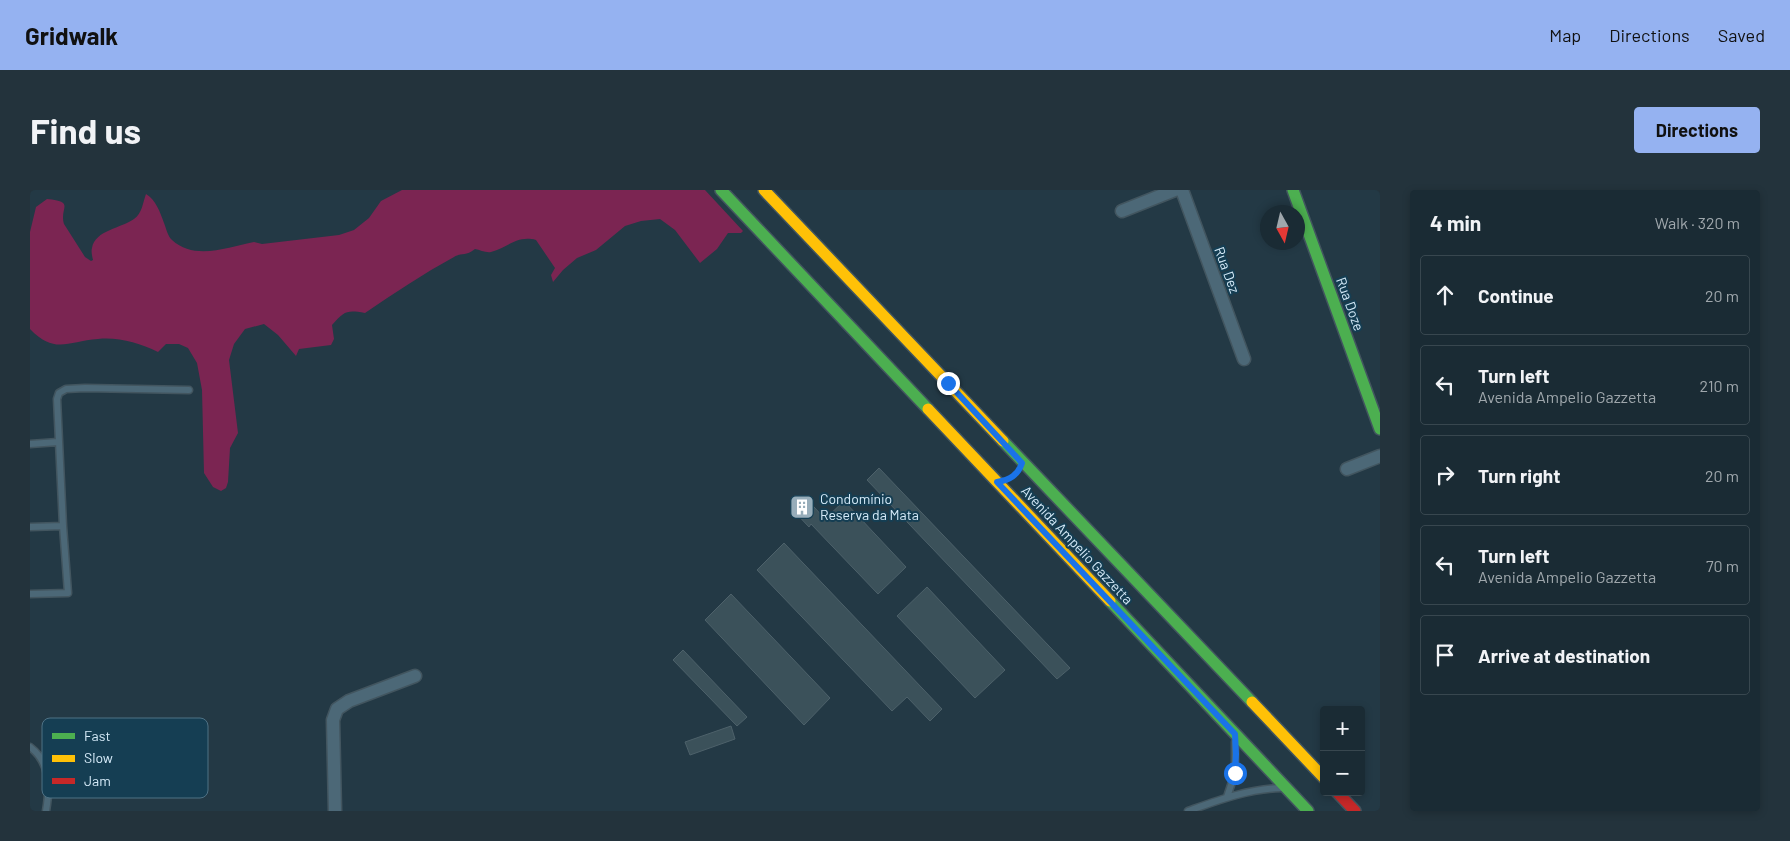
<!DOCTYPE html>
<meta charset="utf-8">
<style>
:root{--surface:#1a2b34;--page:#23333c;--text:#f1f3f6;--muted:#9fa7ac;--line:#38474f;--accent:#95b2f1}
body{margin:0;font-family:Barlow,sans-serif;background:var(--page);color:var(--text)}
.controls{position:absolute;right:15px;bottom:15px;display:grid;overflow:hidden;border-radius:5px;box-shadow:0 2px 8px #0003}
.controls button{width:45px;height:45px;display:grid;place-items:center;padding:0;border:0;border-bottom:1px solid var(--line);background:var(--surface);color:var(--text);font:25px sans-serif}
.compass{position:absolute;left:1230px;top:15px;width:45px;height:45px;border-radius:50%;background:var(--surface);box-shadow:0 2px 8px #0003;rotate:172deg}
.stop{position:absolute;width:15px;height:15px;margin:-11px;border:4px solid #1a73e8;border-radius:50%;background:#fff}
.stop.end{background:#1a73e8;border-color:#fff;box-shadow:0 1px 5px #0008}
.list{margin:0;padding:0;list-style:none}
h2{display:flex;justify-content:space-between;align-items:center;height:65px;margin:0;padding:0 20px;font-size:21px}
h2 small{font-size:16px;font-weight:400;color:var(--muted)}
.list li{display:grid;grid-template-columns:32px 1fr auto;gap:15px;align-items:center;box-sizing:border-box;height:80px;margin:0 10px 10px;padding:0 10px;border:1px solid var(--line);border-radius:5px}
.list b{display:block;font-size:19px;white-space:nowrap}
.list p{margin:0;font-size:16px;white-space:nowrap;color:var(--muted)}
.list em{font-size:16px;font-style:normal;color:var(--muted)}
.icon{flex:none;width:28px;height:28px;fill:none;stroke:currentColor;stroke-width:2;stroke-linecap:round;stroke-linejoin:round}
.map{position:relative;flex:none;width:1350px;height:621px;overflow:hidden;border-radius:5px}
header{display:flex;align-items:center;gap:30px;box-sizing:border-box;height:70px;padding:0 25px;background:var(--accent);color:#111}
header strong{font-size:24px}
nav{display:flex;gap:28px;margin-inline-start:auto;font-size:18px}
.intro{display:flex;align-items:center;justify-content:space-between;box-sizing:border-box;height:120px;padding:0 30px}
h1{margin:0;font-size:35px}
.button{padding:12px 22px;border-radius:5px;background:var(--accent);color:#111;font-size:18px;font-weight:700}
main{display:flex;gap:30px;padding:0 30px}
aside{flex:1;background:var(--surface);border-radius:5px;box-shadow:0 2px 8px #0003}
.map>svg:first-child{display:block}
</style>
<header>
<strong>Gridwalk</strong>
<nav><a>Map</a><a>Directions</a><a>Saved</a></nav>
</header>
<div class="intro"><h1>Find us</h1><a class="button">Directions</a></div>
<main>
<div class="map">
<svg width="1350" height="621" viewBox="0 0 1350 621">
<rect width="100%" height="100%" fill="#233945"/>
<!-- green -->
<path fill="#7b2552" d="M372 0H675L713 41 711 43H698L687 59 670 73 645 40 630 29 611 31 595 36 566 60 547 68 533 80 523 92 521 85 525 78 506 50C486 45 478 58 461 62 456 63 450 60 445 59 435 67 432 62 424 67 393 84 364 103 335 123 316 120 315 121 302 135L304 149 301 155 269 159 266 166 248 145 234 134 215 139 204 154 199 170 208 243 200 258 198 292 196 298 191 301 183 297 174 283 172 200 167 173 158 158 149 154H136L128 162C109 153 89 147 68 149 38 151 25 165 0 139V42L6 17 17 9C46 12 29 17 34 34L55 67 61 71 63 70C62 66 61 61 62 58 65 40 92 38 104 29 112 24 113 12 116 4 126 10 130 22 134 33 136 38 138 47 142 50 165 71 198 57 224 52L232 54 309 45 324 40 339 28 351 11Z"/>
<!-- building -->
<path fill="#3b515a" stroke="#4d616a" d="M849 278 1040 478 1027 489 837 290Z
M774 306 795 329 814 311 876 377 848 404 781 334 779 337 761 318Z
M754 353 912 519 900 531 877 507 862 521 727 380Z
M897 397 975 480 945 508 867 426Z
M701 404 800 508 774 535 675 430Z
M653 460 717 527 707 536 643 470Z
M701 536 705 549 660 565 655 552Z"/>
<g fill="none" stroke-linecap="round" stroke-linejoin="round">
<!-- lane casing -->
<g stroke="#42555f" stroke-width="9">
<path id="lane" d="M0 254 28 252
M33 336 27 209 29 203 36 199 55 198 159 200
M0 337 33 336 38 403 0 404
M0 557C21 573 20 597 16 621
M1197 607 1205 583V552
M1158 621C1189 610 1218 599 1251 598"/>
</g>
<!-- street casing -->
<g stroke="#42555f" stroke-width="15">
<path id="street" d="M1152 0 1214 169
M1092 21 1145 0
M1317 279 1350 266
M305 621 303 530 307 519 319 511 385 486"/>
</g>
<!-- fast casing -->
<g stroke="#42555f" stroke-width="14">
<path id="fast" d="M691 0 898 219
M1263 0 1350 239
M973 251 1222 512
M1080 411 1278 621"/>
</g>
<!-- slow casing -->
<g stroke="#42555f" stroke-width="14">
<path id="slow" d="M734 0 973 251
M898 219 1080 411
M1222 512 1294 588"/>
</g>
<!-- jam casing -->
<g stroke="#42555f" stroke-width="14">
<path id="jam" d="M1307 602 1325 621"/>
</g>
<!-- lane -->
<use href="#lane" stroke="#4c6877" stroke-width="6"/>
<!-- street -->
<use href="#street" stroke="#4c6877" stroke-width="12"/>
<!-- fast -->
<use href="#fast" stroke="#4caf50" stroke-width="11"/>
<!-- slow -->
<use href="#slow" stroke="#ffc107" stroke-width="11"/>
<!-- jam -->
<use href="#jam" stroke="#c62828" stroke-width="11"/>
</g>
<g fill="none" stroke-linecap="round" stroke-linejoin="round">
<!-- route -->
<path stroke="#1a73e8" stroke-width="6" d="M918 193 992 273C988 285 980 290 967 292L1205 544 1206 564 1205 583"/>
</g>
<!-- icons -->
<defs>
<g id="building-square" transform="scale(1.25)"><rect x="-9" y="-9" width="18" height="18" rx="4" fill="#97adba" stroke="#153e53"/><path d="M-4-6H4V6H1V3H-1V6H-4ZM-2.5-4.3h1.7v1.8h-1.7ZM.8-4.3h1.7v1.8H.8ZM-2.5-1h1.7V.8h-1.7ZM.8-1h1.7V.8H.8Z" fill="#fff"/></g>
</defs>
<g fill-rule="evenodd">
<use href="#building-square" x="772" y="317"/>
</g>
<g text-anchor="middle" stroke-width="4" stroke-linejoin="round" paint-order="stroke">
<!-- street labels -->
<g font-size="14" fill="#d6ebf9" stroke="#153e53">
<text transform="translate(1197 80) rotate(70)" y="5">Rua Dez</text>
<text transform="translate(1320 114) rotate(70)" y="5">Rua Doze</text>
<text transform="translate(1047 355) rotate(47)" y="5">Avenida Ampelio Gazzetta</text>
</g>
<!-- poi labels -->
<g font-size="14" fill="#d6ebf9" stroke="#153e53" text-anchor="start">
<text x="790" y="314">Condomínio<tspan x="790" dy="16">Reserva da Mata</tspan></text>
</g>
</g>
<!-- legend -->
<rect x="12" y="528" width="166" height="80" rx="8" fill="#153e53" stroke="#4f7285" stroke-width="1"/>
<rect x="22" y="543" width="23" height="6" fill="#4caf50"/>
<rect x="22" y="565" width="23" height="7" fill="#ffc107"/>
<rect x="22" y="588" width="23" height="6" fill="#c62828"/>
<g font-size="14" fill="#d6ebf9">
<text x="54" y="551">Fast</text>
<text x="54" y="573">Slow</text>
<text x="54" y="596">Jam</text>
</g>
</svg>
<div class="controls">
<button>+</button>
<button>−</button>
</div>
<svg class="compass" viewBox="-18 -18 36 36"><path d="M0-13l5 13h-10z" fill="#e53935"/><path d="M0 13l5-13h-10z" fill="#9fa7ac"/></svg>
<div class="stop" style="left:1205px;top:583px"></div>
<div class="stop end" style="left:918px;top:193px"></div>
</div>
<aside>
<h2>4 min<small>Walk · 320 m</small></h2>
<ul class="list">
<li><svg class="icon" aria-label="ahead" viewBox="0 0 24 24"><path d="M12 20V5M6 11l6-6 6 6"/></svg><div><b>Continue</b></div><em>20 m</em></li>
<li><svg class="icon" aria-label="left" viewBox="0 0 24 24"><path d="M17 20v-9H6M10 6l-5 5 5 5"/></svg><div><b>Turn left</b><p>Avenida Ampelio Gazzetta</p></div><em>210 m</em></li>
<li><svg class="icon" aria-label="right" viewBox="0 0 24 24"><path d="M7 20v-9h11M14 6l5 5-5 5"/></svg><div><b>Turn right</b></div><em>20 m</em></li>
<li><svg class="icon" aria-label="left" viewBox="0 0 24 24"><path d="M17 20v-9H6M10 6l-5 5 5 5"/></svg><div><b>Turn left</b><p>Avenida Ampelio Gazzetta</p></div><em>70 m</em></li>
<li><svg class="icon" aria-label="arrive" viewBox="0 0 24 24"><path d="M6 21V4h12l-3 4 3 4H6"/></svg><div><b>Arrive at destination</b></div></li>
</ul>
</aside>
</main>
